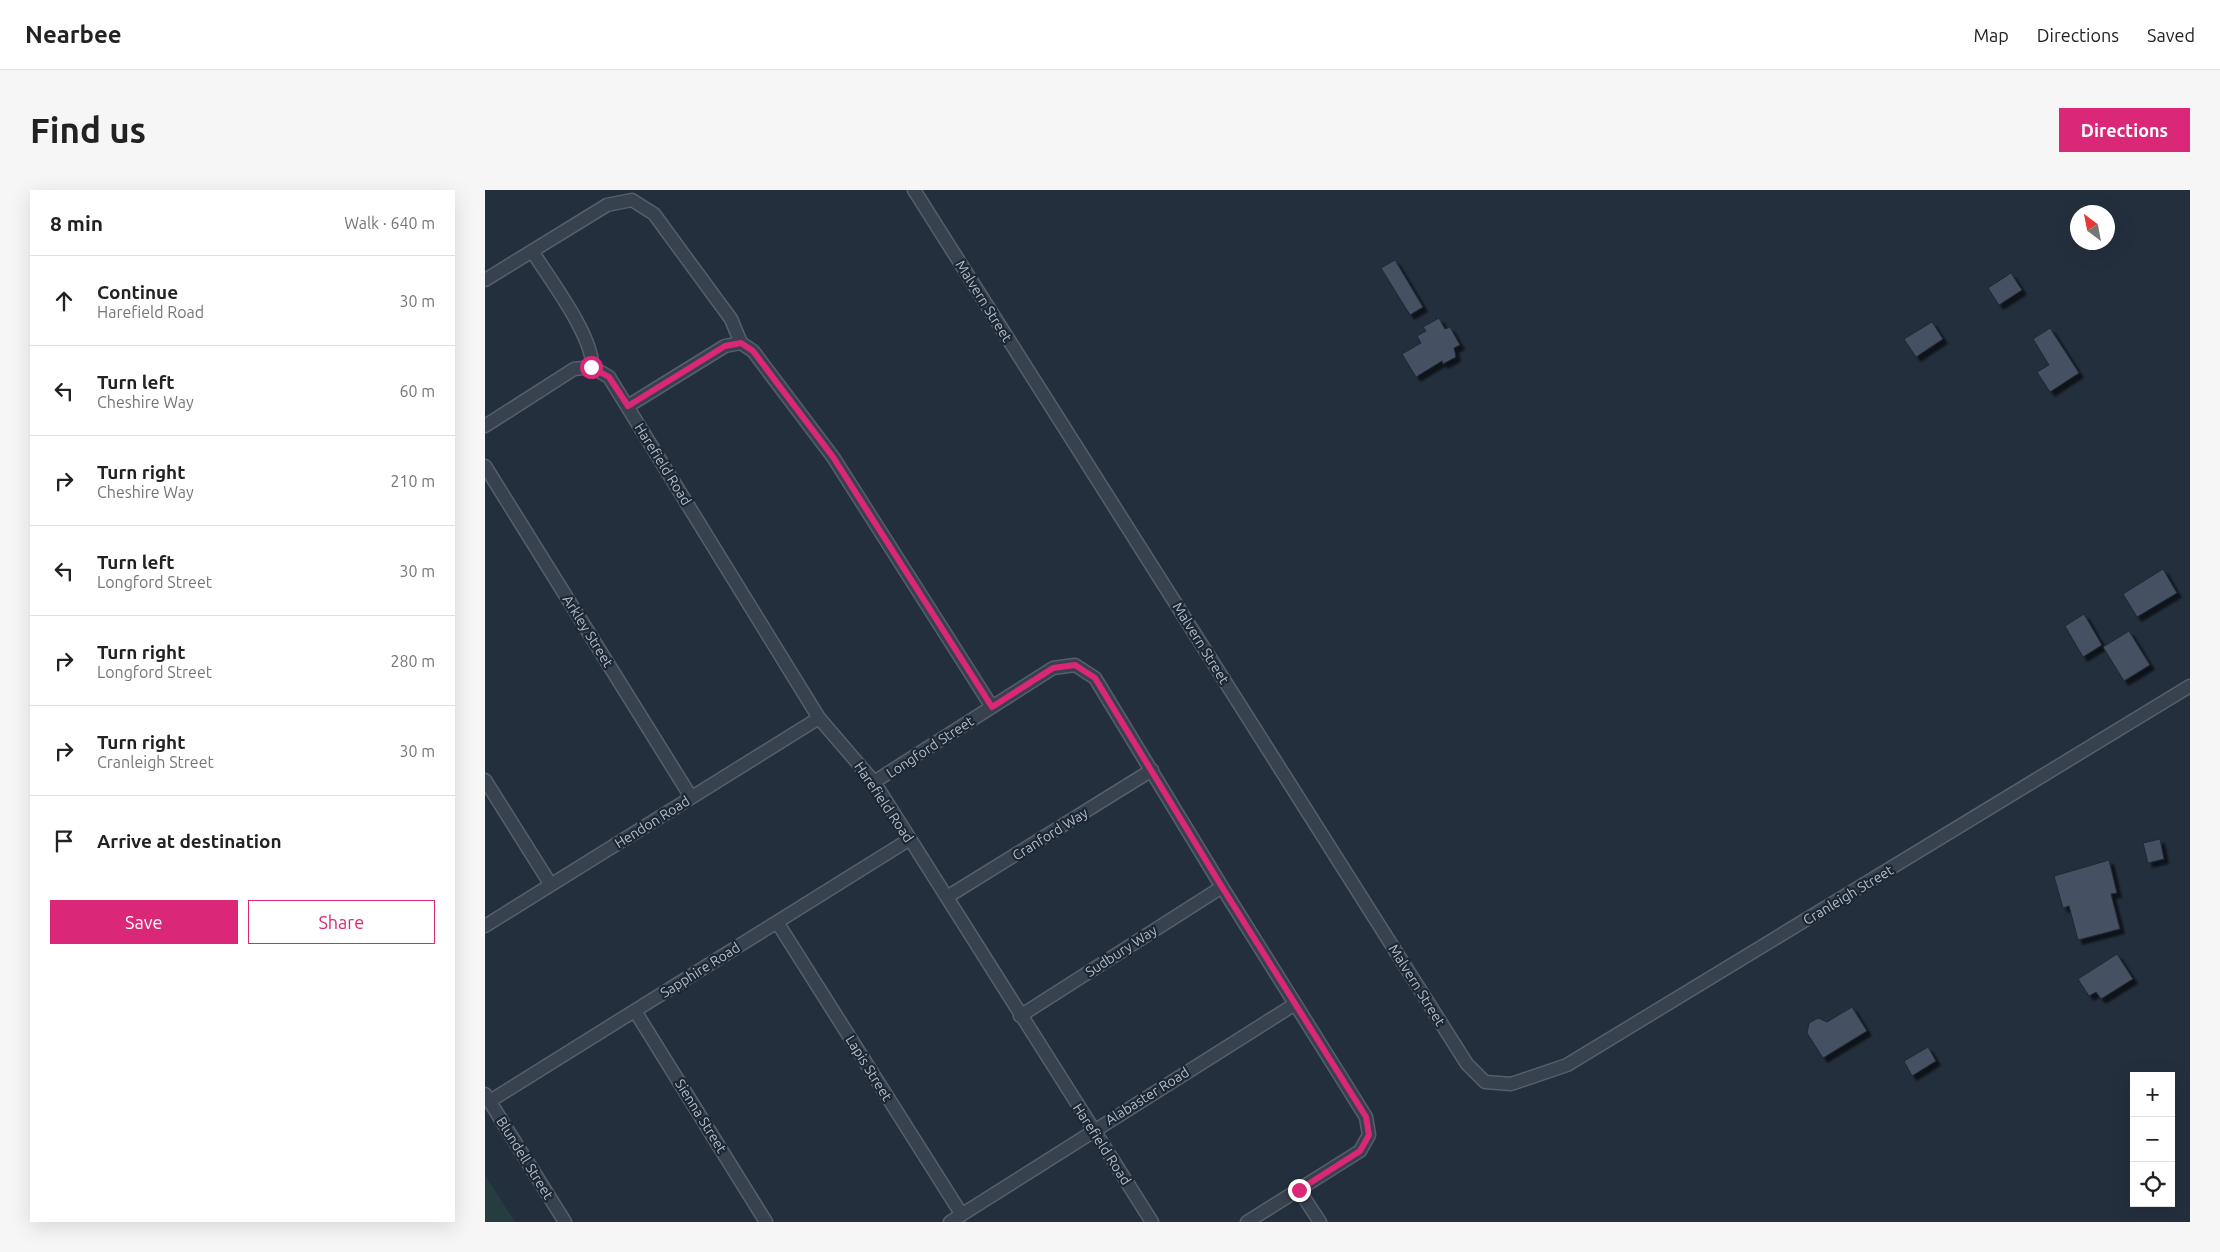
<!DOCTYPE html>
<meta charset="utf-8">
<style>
:root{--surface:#fff;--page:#f6f6f6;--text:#222;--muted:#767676;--line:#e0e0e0;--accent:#db2777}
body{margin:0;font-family:Ubuntu,sans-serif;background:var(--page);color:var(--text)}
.controls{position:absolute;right:15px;bottom:15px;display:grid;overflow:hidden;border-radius:0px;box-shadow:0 5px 20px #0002}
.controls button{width:45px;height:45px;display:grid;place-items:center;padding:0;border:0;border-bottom:1px solid var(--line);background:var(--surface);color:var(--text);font:25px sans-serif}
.compass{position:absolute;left:1585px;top:15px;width:45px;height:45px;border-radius:50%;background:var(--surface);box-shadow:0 5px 20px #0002;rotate:328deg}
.stop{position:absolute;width:15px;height:15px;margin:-11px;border:4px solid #db2777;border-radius:50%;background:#fff}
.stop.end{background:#db2777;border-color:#fff;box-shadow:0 1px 5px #0008}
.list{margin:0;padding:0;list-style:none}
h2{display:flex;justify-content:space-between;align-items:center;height:65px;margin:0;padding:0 20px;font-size:21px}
h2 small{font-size:16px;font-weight:400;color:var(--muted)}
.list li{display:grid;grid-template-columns:32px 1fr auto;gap:15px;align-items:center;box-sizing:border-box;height:90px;padding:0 20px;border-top:1px solid var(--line)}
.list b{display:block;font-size:19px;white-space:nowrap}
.list p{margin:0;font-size:16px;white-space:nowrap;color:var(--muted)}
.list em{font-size:16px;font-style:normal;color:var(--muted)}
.actions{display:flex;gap:10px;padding:15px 20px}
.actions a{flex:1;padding:11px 0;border:1px solid var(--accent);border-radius:0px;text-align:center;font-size:18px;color:var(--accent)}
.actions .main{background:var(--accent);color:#fff}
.icon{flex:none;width:28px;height:28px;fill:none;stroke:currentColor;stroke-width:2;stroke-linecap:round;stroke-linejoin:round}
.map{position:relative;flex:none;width:1705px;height:1032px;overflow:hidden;border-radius:0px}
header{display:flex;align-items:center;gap:30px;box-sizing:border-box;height:70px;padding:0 25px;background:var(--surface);border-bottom:1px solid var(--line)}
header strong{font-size:24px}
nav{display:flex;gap:28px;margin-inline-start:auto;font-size:18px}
.intro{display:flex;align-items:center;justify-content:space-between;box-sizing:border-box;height:120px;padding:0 30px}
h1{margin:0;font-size:35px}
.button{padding:12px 22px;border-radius:0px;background:var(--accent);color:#fff;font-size:18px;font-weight:700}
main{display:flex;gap:30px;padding:0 30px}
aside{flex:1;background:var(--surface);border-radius:0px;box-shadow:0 5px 20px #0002}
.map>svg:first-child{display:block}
</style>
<header>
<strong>Nearbee</strong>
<nav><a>Map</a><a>Directions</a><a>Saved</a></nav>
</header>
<div class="intro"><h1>Find us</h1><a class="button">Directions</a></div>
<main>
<aside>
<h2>8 min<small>Walk · 640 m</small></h2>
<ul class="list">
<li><svg class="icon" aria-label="ahead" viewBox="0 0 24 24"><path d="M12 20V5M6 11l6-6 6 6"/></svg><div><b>Continue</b><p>Harefield Road</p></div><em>30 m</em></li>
<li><svg class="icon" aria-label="left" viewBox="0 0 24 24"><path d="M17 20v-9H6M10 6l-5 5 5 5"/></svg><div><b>Turn left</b><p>Cheshire Way</p></div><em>60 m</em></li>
<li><svg class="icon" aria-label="right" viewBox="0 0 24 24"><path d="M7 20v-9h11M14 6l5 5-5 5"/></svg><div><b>Turn right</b><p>Cheshire Way</p></div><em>210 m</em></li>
<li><svg class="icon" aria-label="left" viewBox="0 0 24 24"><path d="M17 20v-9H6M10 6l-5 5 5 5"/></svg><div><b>Turn left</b><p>Longford Street</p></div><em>30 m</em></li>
<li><svg class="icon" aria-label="right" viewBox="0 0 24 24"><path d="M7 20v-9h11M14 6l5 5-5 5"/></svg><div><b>Turn right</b><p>Longford Street</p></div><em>280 m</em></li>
<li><svg class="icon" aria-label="right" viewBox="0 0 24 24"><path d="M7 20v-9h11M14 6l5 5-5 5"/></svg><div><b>Turn right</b><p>Cranleigh Street</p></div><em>30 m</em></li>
<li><svg class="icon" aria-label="arrive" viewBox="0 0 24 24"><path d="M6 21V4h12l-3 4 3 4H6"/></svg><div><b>Arrive at destination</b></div></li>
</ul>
<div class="actions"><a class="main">Save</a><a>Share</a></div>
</aside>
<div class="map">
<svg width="1705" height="1032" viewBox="0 0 1705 1032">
<defs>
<filter id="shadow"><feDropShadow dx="4.5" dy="4.5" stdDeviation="1" flood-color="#0009"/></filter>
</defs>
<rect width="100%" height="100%" fill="#242f3e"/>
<!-- green -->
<path fill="#263c3f" d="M0 985 30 1032H0Z"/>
<!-- building -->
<path fill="#455162" stroke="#1f2835" filter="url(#shadow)" d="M910 70 938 117 925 125 896 78Z
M1526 83 1537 100 1514 115 1503 98Z
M954 128 960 139 965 137 975 155 969 158 971 167 958 174 957 171 931 187 917 164 936 153 932 146 941 141 938 137Z
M1447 132 1458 149 1431 167 1419 149Z
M1565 138 1594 183 1565 202 1552 182 1564 175 1548 149Z
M1678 379 1692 403 1652 427 1638 404Z
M1599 424 1617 455 1598 467 1580 436Z
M1644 441 1665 475 1639 491 1618 457Z
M1675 649 1679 669 1663 673 1658 653Z
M1624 670 1632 703 1626 704 1635 739 1593 750 1584 716 1578 718 1569 686Z
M1632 764 1648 789 1616 809 1611 802 1604 806 1593 789Z
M1367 817 1382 841 1338 868 1322 843 1324 833 1333 828 1342 832Z
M1443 857 1451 871 1427 886 1419 871Z"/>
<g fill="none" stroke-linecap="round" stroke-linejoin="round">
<!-- minor casing -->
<g stroke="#565f6c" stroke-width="15">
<path id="minor" d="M429 0 982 874 1000 892 1026 894 1082 875 1705 496
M47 61C64 88 109 147 107 177
M0 90 122 15 147 10 169 24 246 129 256 153
M107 177 124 187 334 528 389 592 667 1032
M143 216 240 156 256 153 268 161 348 267 507 517
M0 236 89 179 107 177
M0 276 206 607
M0 590 66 695
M389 592 568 478 590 475 610 488 737 697 881 927 884 945 875 961 762 1032
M462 707 667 580
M292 732 477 1025
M0 736 334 528
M150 821 281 1032
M535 826 737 697
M0 904 80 1032
M5 911 425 649
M814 1000 835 1032
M465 1032 810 814"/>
</g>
<!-- minor -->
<use href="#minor" stroke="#38414e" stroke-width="12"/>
</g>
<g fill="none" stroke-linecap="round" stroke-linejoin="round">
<!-- route -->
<path stroke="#db2777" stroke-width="6" d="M106 177 124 187 143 216 240 156 256 153 268 161 348 267 507 517 568 478 590 475 610 488 737 697 881 927 884 945 875 961 814 1000"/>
</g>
<g text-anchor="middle" stroke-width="4.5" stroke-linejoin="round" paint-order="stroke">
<!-- street labels -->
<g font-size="14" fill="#b4bcc9" stroke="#1d2633">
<text transform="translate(499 111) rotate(58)" y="5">Malvern Street</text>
<text transform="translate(178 274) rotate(58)" y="5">Harefield Road</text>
<text transform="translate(103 441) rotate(58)" y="5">Arkley Street</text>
<text transform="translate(716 453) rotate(58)" y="5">Malvern Street</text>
<text transform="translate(445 557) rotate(-33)" y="5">Longford Street</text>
<text transform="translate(399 612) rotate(56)" y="5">Harefield Road</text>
<text transform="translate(167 632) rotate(-32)" y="5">Hendon Road</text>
<text transform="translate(565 644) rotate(-32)" y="5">Cranford Way</text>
<text transform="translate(1363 705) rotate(-31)" y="5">Cranleigh Street</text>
<text transform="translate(636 761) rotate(-33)" y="5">Sudbury Way</text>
<text transform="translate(215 780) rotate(-32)" y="5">Sapphire Road</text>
<text transform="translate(932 795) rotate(58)" y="5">Malvern Street</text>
<text transform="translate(384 878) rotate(58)" y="5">Lapis Street</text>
<text transform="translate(662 906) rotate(-32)" y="5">Alabaster Road</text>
<text transform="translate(216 926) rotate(58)" y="5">Sienna Street</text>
<text transform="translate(617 954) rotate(57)" y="5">Harefield Road</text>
<text transform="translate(40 968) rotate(58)" y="5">Blundell Street</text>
</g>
</g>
</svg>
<div class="controls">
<button>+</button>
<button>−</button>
<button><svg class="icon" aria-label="locate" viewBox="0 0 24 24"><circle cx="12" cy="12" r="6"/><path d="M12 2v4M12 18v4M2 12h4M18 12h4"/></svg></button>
</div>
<svg class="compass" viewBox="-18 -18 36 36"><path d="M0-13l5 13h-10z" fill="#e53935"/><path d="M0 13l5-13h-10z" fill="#767676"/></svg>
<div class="stop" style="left:106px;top:177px"></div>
<div class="stop end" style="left:814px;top:1000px"></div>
</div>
</main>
